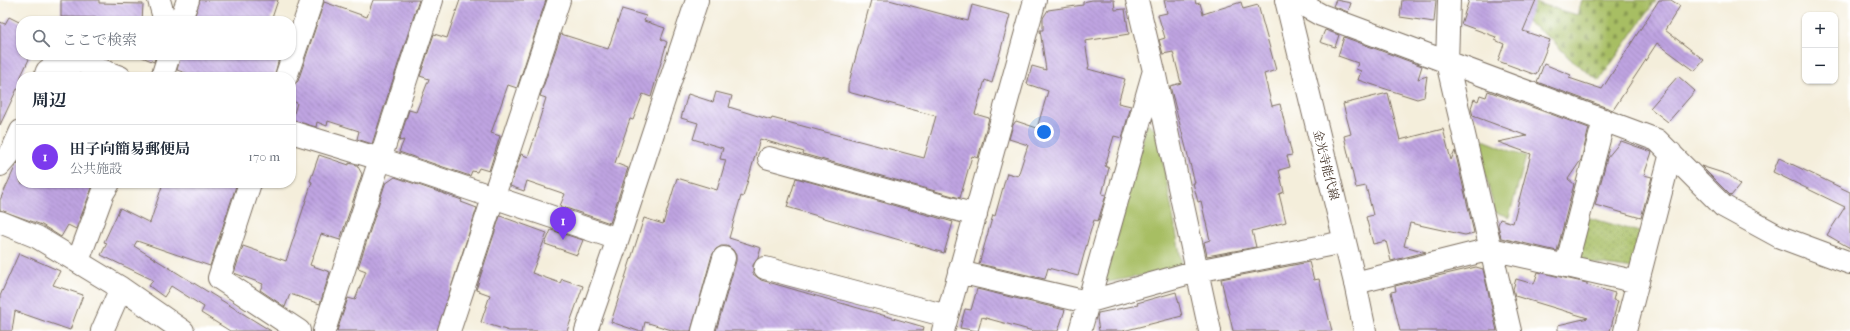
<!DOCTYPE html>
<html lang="ja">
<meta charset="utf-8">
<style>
:root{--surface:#fff;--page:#f2f2f3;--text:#1f2937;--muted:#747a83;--line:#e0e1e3;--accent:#7c3aed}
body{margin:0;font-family:"IM FELL French Canon","Noto Serif JP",serif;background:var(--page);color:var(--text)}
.controls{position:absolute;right:12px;top:12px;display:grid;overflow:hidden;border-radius:8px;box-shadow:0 1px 3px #0004}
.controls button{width:36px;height:36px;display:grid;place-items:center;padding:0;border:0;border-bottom:1px solid var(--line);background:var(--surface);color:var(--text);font:20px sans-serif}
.you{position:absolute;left:1044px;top:132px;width:14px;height:14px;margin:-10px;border:3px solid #fff;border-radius:50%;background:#1a73e8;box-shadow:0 0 0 6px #1a73e833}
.badge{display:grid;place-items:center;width:26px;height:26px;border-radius:50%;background:var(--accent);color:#fff;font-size:13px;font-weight:700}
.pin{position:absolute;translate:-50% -33px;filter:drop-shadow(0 1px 2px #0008)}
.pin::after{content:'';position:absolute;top:21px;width:14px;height:12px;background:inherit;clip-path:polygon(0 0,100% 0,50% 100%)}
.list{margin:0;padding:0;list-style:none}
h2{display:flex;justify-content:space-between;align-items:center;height:52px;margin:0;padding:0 16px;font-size:17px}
h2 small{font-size:13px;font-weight:400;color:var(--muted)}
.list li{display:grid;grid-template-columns:26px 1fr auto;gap:12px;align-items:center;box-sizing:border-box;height:64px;padding:0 16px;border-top:1px solid var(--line)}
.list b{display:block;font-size:15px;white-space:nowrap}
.list p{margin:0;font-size:13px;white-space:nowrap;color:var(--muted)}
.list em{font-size:13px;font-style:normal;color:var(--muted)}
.icon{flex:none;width:22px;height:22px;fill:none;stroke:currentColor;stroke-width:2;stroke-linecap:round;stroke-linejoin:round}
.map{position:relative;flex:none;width:1850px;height:331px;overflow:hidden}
.search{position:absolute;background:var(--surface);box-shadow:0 1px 3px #0004;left:16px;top:16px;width:280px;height:44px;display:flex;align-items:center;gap:10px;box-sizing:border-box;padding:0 14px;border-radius:16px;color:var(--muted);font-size:15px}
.panel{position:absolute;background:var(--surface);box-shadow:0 1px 3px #0004;left:16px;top:72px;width:280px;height:116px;border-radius:16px}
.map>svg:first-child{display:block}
</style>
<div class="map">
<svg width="1850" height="331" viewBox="0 0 1850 331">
<defs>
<pattern id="grass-dots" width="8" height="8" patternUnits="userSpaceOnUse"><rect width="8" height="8" fill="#a7be64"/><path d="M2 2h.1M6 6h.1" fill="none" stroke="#899b52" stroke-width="1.8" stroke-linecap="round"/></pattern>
<pattern id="cemetery-stones" width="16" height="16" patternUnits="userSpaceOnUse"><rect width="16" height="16" fill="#a7be64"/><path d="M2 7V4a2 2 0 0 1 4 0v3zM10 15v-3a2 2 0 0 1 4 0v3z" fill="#899b52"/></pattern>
<pattern id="building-back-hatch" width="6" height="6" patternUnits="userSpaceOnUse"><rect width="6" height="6" fill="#bfa4e2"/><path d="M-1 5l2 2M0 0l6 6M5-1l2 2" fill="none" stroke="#9c86b7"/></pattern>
</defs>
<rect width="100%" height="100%" fill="#fff"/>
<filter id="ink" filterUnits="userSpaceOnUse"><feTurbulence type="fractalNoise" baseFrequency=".025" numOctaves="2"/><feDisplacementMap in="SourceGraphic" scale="8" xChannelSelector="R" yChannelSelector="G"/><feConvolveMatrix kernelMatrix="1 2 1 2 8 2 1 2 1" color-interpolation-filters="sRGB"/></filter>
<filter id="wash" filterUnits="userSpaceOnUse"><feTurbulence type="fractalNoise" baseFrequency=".012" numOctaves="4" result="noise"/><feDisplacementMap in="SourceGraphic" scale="16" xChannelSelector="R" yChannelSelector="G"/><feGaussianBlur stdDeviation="0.9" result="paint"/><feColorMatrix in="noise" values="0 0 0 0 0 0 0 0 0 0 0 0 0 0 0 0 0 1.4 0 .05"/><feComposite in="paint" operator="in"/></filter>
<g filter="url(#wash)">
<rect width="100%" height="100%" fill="#f4eedb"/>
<!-- grass -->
<path fill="url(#grass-dots)" stroke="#717441" d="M1587 217 1643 233 1633 269 1583 262 1578 250Z"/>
<!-- cemetery -->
<path fill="url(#cemetery-stones)" stroke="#717441" d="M1582 0H1656L1599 81 1569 58 1552 40 1518 15 1534 2 1577 15Z"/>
<!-- green -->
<path fill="#a7be64" stroke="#717441" d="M1147 123 1157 130 1182 264 1169 270 1104 283Z
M1476 137 1526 157 1509 217 1495 212Z"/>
<g id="blocks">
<!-- building -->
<path fill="url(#building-back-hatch)" d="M61 0H99V3L143 4 142 21H104V18L61 17Z
M200 0H278L271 21H193Z
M373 0H419L372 144 357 139 359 131 328 121 327 126 317 122 316 127 292 120 297 103 291 100V88L298 81 324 2 367 17Z
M460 0H546L517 88 508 85 491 133 500 136 489 171 479 168 477 172 472 171 470 176 399 152 404 140 399 141 409 110 416 112 429 79 420 76 434 34 447 38Z
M871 0H889L968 21 972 5 1010 15 992 83 985 80 975 114 989 118 978 158 972 156 960 198 803 154 804 152 760 139 743 197 741 196 729 238 761 248 758 258 753 265V274L761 280 924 327 923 331H716L736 261V255L733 250 727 246H721L716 249 712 255 691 331H675L645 322 643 331H638L611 322 644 218 663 224 677 178 717 190 726 160 720 159 723 148 693 139 698 123 681 118 688 94 713 102 716 92 732 96 729 107 771 120 772 118 924 158 936 116 848 92V86Z
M1092 0H1114L1115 10 1125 9 1129 34 1085 41 1089 66 1088 69 1125 79 1118 103 1131 106 1122 138 1114 136 1105 166 1109 168 1102 194 1106 195 1098 221 1094 220 1089 236 1078 276 1048 268 1045 279 979 264 993 215 995 216 1007 173 1018 176 1028 145 1009 139 1013 125 1016 121 1037 128 1048 91 1027 84 1032 66 1046 70 1040 30H1043V18L1048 10 1083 5V2Z
M1164 0H1195L1196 4 1200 3 1203 14 1241 2 1243 9 1258 5 1276 70 1264 74 1272 106 1280 104 1292 155 1287 156 1290 167 1279 170 1284 192 1279 194 1286 222 1252 231 1256 247 1207 256 1204 242 1210 240 1201 201 1198 202 1193 183H1195L1170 86 1181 83 1173 52 1163 54 1159 40 1165 38 1158 15 1167 13Z
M1336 0 1351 3 1348 12 1333 6Z
M1402 0H1436L1434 22 1400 17Z
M1469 0H1536L1523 31 1550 40 1536 75 1498 61 1504 44 1495 40 1496 37 1461 24Z
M1659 0H1671L1680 6 1665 30 1704 60 1695 71 1657 43 1613 110 1537 82 1544 64 1571 75 1569 78 1602 89Z
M622 9 646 16 644 21 665 28 661 39 667 42 651 97 643 94 633 120 630 119 615 163 628 168 610 223 560 206 565 194 527 181 524 191 510 186 521 154 528 157 538 128 537 127 546 98 540 96 561 34 608 49Z
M9 17 21 23V55H31L21 76V90L17 89 0 125V22L5 24Z
M1325 30 1339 35 1335 47 1320 42Z
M1344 37 1422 66 1418 79 1427 76 1424 97 1417 99 1358 80 1361 71 1356 69 1358 63 1338 56Z
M142 55H156L154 62 142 57Z
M181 55H280L274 77H197L177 70Z
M1678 76 1695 91 1668 122 1650 108Z
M1488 91 1589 128 1581 160 1568 179 1574 184 1557 251 1501 238 1498 225 1500 219 1513 223 1531 154 1498 142 1527 136 1473 116 1471 108 1474 99 1478 101 1480 95 1486 97Z
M1388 93 1400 140 1443 129 1451 160 1455 151 1474 233 1465 235 1410 223 1404 246 1426 252 1391 261 1386 241 1373 244 1366 217 1373 215 1366 186 1356 188 1344 136 1351 134 1343 104Z
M1621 141 1652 152 1644 175 1652 177 1641 218 1595 205 1607 158Z
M319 155 349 165V163L357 165 362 174 340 240 321 234 310 265 330 272 320 304 290 294 285 307 260 290 263 284 234 273 243 246 286 261 312 182 310 181Z
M1779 158 1850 192V248L1827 235 1845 207 1773 172Z
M21 160V183H83L92 188 76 229 68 225 61 237 42 225 0 210V200L16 165Z
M1701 166 1729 175 1740 185 1731 196Z
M395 177 462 200 461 202 477 208 437 331H337L348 298 355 300 366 271 358 268 385 184Z
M796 178 953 222 944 253 787 207Z
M163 183H237L210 266 137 241 134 246 271 331H230L201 313 204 307 171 286 164 297 149 286 153 280 101 255 107 243 104 242 120 208 150 223Z
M500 216 547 233 532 273 560 283 562 279 583 286 567 331H509L481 322 490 295 476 290Z
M551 230 583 240 577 255 545 244Z
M19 253 60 271 53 285 83 295 70 330 15 311 12 331H0V296Z
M1309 262 1314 280 1319 279 1332 331H1233L1221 279Z
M1476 267 1483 269 1497 331H1400L1391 292 1396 291 1395 286Z
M1538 272 1587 283V285L1615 293 1613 300 1618 301 1610 331H1558V325L1588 318 1515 296 1513 289 1516 279 1534 284Z
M977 289 1065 310 1058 331H1033L982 317 978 331 960 328 965 309 971 310Z
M1176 292 1182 316 1123 331H1099L1097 318 1098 313 1138 305 1137 303Z"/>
</g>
</g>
<g filter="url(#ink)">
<use href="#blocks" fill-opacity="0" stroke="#7c6f60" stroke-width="1"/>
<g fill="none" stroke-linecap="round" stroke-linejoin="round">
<!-- minor casing -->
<g stroke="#7c6f60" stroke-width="24">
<path id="minor" d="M159 0 165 21
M1137 0 1154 71 1210 331
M1294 0 1321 15 1657 140 1723 206 1780 237 1850 263
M1449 0 1447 62 1510 331
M180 21 188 0
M45 77 47 71 60 62H80L120 77
M162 77 169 55
M286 77 312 0
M291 132 380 159 618 239
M769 158 976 215
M0 165 12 151 21 131
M250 183 219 278 299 331
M0 222 37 237 121 288 183 331
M78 261 103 193 109 183
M1566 266 1604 120
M765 268 947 316
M959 272 1087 302 1197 271 1344 242
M1355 283 1491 249 1638 282
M102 331 121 288
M324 331 432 0
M449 331 559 0
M586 331 618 239 697 0
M703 331 724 258
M943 331 1035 0
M1080 331 1153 74
M1625 331 1671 153"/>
</g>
<!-- major casing -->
<g stroke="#7c6f60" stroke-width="24">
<path id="major" d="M1286 0 1355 283 1365 331"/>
</g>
<!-- minor -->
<use href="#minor" stroke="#fff" stroke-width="22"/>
<!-- major -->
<use href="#major" stroke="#fff" stroke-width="22"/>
</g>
</g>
<g text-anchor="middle" stroke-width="3" stroke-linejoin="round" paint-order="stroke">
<!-- street labels -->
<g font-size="12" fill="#3b2a1e" stroke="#fff">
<text transform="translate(1326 165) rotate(76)" y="4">金光寺能代線</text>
</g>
</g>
</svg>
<div class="controls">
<button>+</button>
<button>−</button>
</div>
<div class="you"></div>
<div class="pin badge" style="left:563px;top:240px">1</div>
<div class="search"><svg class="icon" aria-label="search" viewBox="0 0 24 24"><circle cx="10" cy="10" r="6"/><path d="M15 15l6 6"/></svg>ここで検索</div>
<section class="panel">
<h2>周辺<small></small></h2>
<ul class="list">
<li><span class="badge">1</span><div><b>田子向簡易郵便局</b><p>公共施設</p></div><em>170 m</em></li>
</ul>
</section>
</div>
